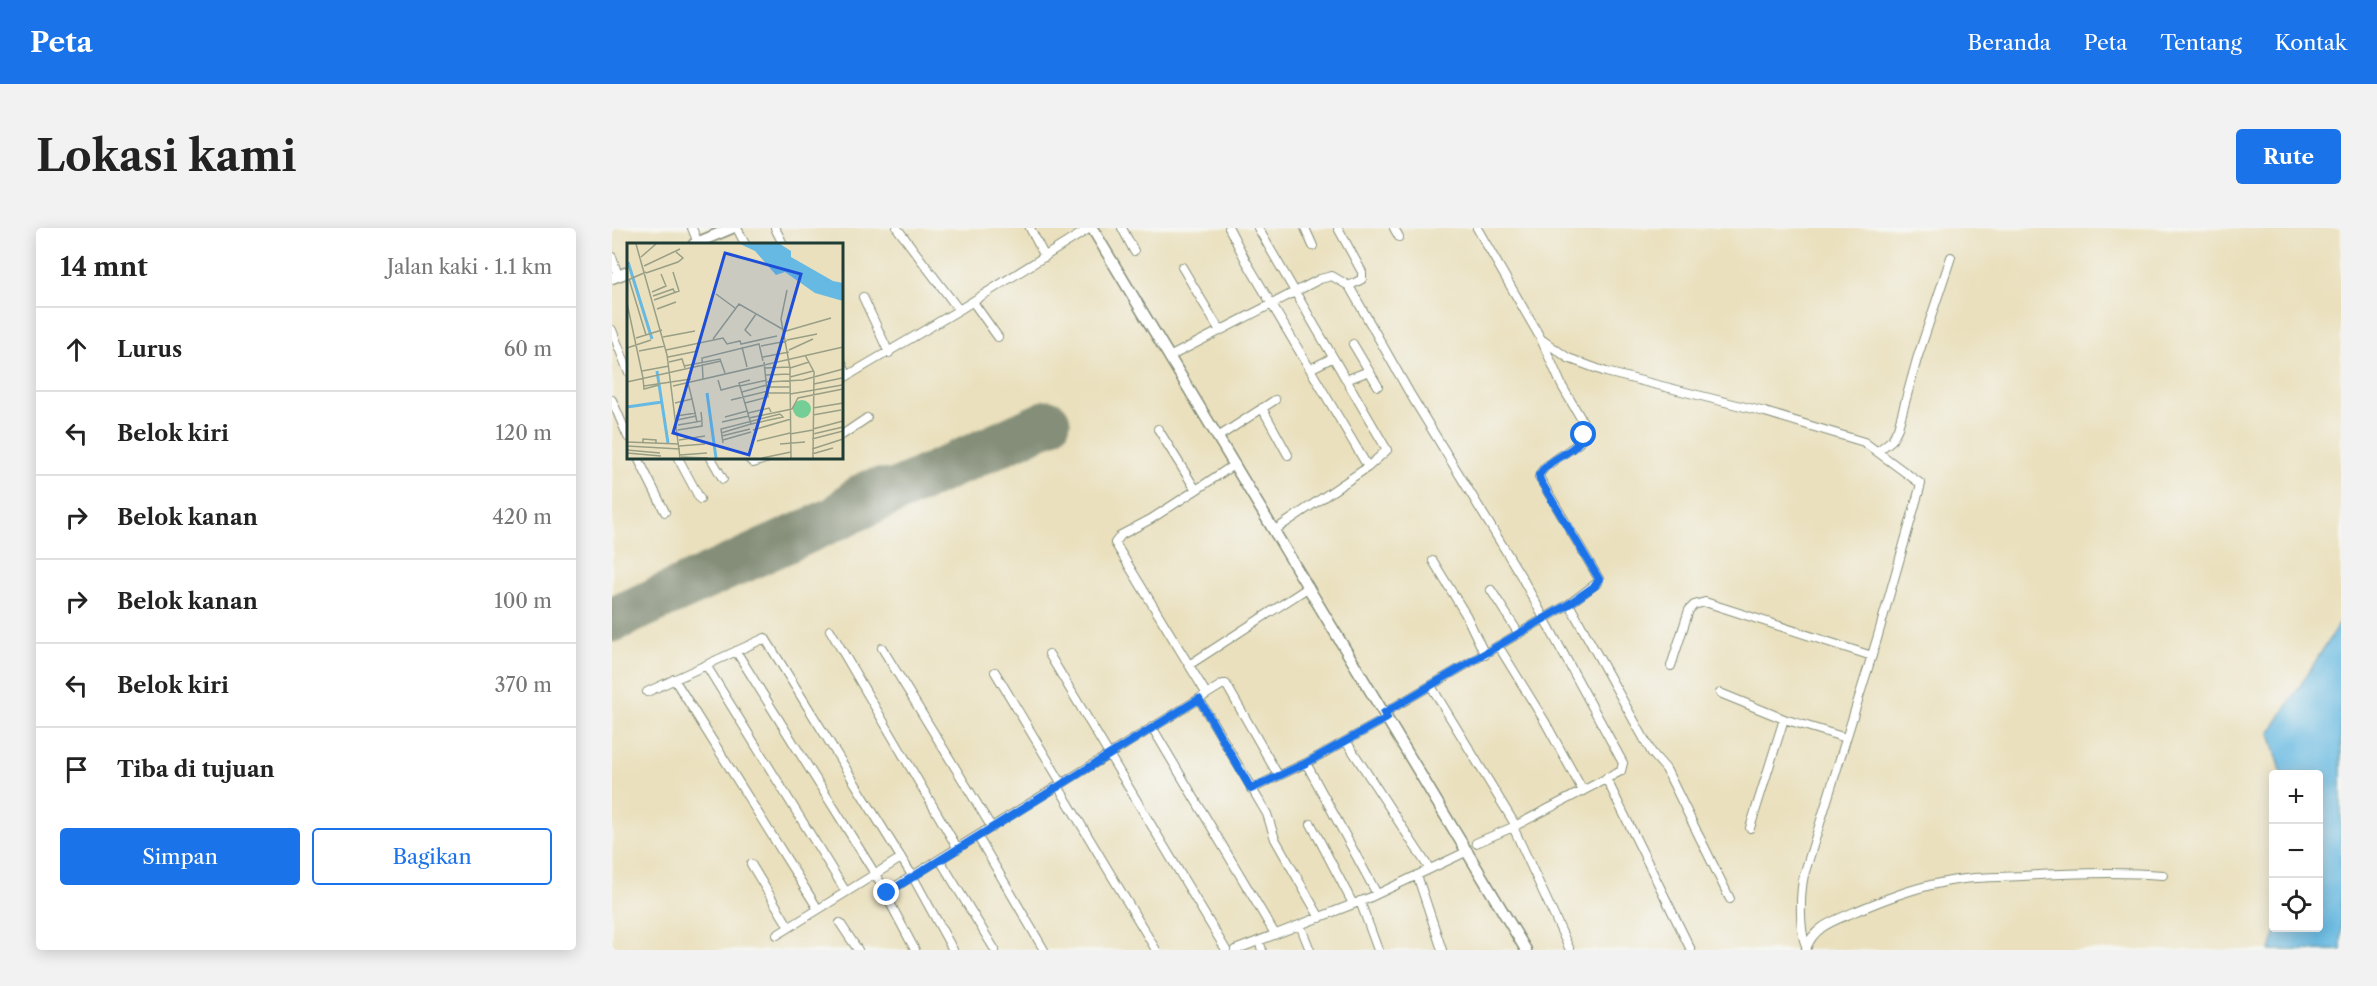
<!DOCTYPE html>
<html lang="id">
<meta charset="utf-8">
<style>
:root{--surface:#fff;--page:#f2f2f2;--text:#222;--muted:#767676;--line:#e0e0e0;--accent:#1a73e8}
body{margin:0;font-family:"Libre Caslon Text",serif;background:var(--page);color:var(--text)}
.controls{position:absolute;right:18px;bottom:18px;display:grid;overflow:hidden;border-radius:6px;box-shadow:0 3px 15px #0003}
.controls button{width:54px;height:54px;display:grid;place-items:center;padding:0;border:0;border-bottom:2px solid var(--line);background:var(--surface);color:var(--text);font:30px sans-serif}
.stop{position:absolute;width:18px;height:18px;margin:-14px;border:4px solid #1a73e8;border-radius:50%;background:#fff}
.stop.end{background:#1a73e8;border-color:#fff;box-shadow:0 2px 6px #0008}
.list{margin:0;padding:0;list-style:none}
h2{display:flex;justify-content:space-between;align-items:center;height:78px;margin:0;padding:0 24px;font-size:26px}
h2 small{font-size:20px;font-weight:400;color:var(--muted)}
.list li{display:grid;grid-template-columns:39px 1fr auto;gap:18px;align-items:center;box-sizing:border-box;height:84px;padding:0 24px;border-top:2px solid var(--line)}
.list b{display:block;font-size:22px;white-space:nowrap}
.list em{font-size:20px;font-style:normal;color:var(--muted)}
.actions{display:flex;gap:12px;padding:18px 24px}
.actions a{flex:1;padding:14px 0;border:2px solid var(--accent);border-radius:6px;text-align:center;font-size:21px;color:var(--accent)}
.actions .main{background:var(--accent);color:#fff}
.icon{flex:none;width:33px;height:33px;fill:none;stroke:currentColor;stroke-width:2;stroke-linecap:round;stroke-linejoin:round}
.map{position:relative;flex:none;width:1729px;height:722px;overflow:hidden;border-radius:6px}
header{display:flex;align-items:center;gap:36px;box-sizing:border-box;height:84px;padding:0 30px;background:var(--accent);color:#fff}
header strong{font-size:28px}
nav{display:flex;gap:33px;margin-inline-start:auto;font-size:21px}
.intro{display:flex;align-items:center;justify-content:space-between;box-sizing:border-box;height:144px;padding:0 36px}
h1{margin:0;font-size:42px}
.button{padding:15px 27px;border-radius:6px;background:var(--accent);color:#fff;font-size:21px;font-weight:700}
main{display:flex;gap:36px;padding:0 36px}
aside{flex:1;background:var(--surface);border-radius:6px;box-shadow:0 3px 15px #0003}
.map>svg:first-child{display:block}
</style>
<header>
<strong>Peta</strong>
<nav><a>Beranda</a><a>Peta</a><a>Tentang</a><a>Kontak</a></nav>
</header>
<div class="intro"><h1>Lokasi kami</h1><a class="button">Rute</a></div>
<main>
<aside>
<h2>14 mnt<small>Jalan kaki · 1.1 km</small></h2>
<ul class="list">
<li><svg class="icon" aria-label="ahead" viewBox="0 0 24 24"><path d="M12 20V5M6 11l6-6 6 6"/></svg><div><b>Lurus</b></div><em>60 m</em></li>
<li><svg class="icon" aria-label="left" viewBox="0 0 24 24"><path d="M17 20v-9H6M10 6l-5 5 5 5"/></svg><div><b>Belok kiri</b></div><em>120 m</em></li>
<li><svg class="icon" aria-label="right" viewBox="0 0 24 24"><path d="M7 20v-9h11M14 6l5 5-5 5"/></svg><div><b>Belok kanan</b></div><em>420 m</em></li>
<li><svg class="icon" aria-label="right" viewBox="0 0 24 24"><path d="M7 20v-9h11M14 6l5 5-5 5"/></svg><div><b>Belok kanan</b></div><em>100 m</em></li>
<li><svg class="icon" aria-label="left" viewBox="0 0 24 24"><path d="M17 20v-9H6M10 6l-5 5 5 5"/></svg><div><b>Belok kiri</b></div><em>370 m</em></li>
<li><svg class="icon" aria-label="arrive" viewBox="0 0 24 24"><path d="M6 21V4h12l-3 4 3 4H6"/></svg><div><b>Tiba di tujuan</b></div></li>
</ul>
<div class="actions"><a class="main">Simpan</a><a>Bagikan</a></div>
</aside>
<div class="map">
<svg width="1729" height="722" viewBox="0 0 1729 722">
<rect width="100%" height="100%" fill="#f6f6f2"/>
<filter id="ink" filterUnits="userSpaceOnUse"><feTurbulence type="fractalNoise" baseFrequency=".0167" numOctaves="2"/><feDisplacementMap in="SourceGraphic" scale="12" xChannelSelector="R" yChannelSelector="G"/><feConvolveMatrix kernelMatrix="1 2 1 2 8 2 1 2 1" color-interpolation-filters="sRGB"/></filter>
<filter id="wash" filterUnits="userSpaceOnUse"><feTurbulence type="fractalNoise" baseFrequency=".008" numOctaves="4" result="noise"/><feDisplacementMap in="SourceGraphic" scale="24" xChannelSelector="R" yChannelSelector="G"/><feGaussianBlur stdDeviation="1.35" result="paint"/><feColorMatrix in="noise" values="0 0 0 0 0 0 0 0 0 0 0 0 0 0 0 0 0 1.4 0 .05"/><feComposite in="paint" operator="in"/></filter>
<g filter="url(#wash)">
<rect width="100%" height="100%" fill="#eae0bd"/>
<!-- water -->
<path fill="#66b9e2" stroke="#427b8b" stroke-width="1.5" d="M1729 393V722H1658L1665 700H1706V546H1670L1658 505Z"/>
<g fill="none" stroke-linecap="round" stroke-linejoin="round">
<!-- taxiway -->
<path stroke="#848e78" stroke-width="18" d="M196 303C214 284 243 243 273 250L280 257 278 266"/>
<!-- runway -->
<path stroke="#848e78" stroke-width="45" d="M0 392 436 194"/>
</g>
</g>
<g filter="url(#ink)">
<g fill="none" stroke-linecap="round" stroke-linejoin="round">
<!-- street casing -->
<g stroke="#848e78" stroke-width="10">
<path id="street" d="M80 0 86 15
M125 0 133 16
M163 0 171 16
M285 0 347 82 478 0
M418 0 433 29
M510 0 522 23
M617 0 634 33 756 239
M646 0 775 222 756 239 663 302
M693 0 701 18
M726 0 750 44V51L737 58
M782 0 787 9
M0 29 6 48
M570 39 608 103
M251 69 277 125
M361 74 386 109
M0 102 16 143
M929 111 956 130 994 144 1153 184 1252 214 1309 256 1265 411 1192 647C1188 665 1187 701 1194 718
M741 116 766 158
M557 129 708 51 720 48 737 58 797 164 909 348 1011 535 1009 543 901 599 864 615
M230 135 235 148
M698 141 720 130
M230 151 347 82
M734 152 757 143
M0 172 16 209
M650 180 676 227
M546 201 584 262 623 236
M230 207 255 190
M606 209 663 172
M1266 223 1280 212 1286 200 1305 131 1339 29
M26 230 53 284
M66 230 88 271
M99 230 111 251
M136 230 141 235 156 230
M584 262 539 291 509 307 503 315 594 465
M821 333 854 387 873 427
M879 362 907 406
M957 376 1040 525 1054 541 1118 671
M218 402 346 621
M887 419 932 492 971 563
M270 420 380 600
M124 423 275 665
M437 426 614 722
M94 437 234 664
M577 437 697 359
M1059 438 1077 382 1082 377 1093 374 1260 428
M383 444 450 556
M62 451 206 681
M819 458 904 598
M35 464 153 410 301 649 341 722
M1108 465 1172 491 1234 510
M587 471 655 586 663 611 708 690
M772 485 957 376 985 355 987 351 927 249 929 244 933 239 967 215 972 207 971 194 950 158 929 111 865 0
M540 499 663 706
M734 513 817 640
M694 535 765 666
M994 550 1079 722
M446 558 544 722
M639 561 694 535 775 490
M699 596 741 676
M901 599 958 722
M1138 600 1172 491
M366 609 432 722
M328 632 383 722
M139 636 177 699
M805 647 830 722
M748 673 766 722
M228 695 246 722
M688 697 698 722
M165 707 289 630
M647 713 650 722
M1194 721C1202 698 1222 693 1242 684 1271 672 1298 661 1328 655 1355 649 1383 649 1410 648 1458 645 1504 643 1551 647
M303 722 276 671 274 667 276 663 611 456H614L666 547
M623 722 757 670 856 623"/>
</g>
<!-- secondary casing -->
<g stroke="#848e78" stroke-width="13">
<path id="secondary" d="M480 0 914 722
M82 16 120 0
M0 50 16 44"/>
</g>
<!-- street -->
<use href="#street" stroke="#fff" stroke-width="8"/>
<!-- secondary -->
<use href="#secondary" stroke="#fff" stroke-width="10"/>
</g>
</g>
<g fill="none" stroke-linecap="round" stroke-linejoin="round" filter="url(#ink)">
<!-- route -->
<path stroke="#1a73e8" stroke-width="8" d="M275 665 587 471 639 561 694 535 775 490 772 485 957 376 983 358 987 351 928 252 927 247C938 229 962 226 972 207"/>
</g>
<!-- overview -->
<g transform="translate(15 15)">
<rect width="216" height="216" fill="#eae0bd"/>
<path d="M166 166a9 9 0 1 1 18 0a9 9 0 1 1-18 0Z" fill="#75ce95"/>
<path d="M113 1H153L164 8V14L206 38 216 40V58L188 50 158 29 149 32 128 8Z" fill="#66b9e2"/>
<path fill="none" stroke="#66b9e2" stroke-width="3" d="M1 19 25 96M30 128 41 200M80 150 89 215M0 164 35 159"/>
<path fill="none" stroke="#999f86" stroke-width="1.5" d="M9 1 40 112 53 215M14 14 29 1M17 23 53 6M19 30 51 19 56 15 49 9M2 36 19 92M1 37 19 29M160 47 154 76 163 125M25 49 39 43 34 31M89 51 108 65M26 53 46 46 48 50M27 57 52 48 46 29M0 60 16 135M30 66 49 59M159 88 204 75M124 93 118 87 129 71M36 94 68 88M9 95 35 87M86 96 112 61 157 87M160 97 190 91M134 103 160 98M115 104 120 124M0 105 24 97M39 107 96 95 100 101 113 98 114 101 150 93M162 107 186 96M12 108 38 103M178 112 187 129 186 215M41 114 71 108M136 114 162 109M42 119 55 116 58 125M137 119 140 148M182 119 163 125V134L186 128M57 123 93 116 98 130M138 125 163 124M15 128 42 123M139 132 163 131M163 134 164 215M16 135 17 146 32 142M76 136 75 115 132 101 136 118M91 137 94 147 113 142M123 137 112 140 124 181 156 174 153 171M0 139 94 118M140 139 176 137 216 126M187 141 215 135M17 143 64 136M46 143 216 104M113 143 140 137M140 144H163M187 147 215 142M115 149 140 142M141 150H163M163 151 187 147M65 156 70 179M104 157 141 148M48 160 65 156 61 140M118 160 141 154V148M186 165 216 160M121 170 142 165 144 169M186 172 214 167M49 173 69 170M98 174 120 168M122 175 165 166 171 155 216 146M50 177 69 173M95 179 122 173M51 182 75 178 74 169M186 186 216 178M51 187 75 183V179M126 187 164 176M94 190 124 181M163 191 186 187M186 191 216 184M95 193 123 186M185 196 216 188M52 197 78 193M96 197 124 189M130 198 163 190M0 199 52 201M16 200V196L29 197V200M96 200 94 186 153 171M153 201 178 199M0 203 53 206M52 203 78 201M185 206 216 196M0 207 33 210M0 210 34 213M185 211 206 205M53 212 80 210M54 214 81 215M135 215 164 209"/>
<path fill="#1d4ed8" fill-opacity="0.15" stroke="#1d4ed8" stroke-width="3" d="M98 10 174 31 122 212 46 190Z"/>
<rect width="216" height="216" fill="none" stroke="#1f3d34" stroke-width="3"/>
</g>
</svg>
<div class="controls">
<button>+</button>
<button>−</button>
<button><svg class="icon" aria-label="locate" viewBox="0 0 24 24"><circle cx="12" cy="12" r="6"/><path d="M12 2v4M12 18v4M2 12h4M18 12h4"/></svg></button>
</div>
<div class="stop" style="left:972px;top:207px"></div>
<div class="stop end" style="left:275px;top:665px"></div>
</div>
</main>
